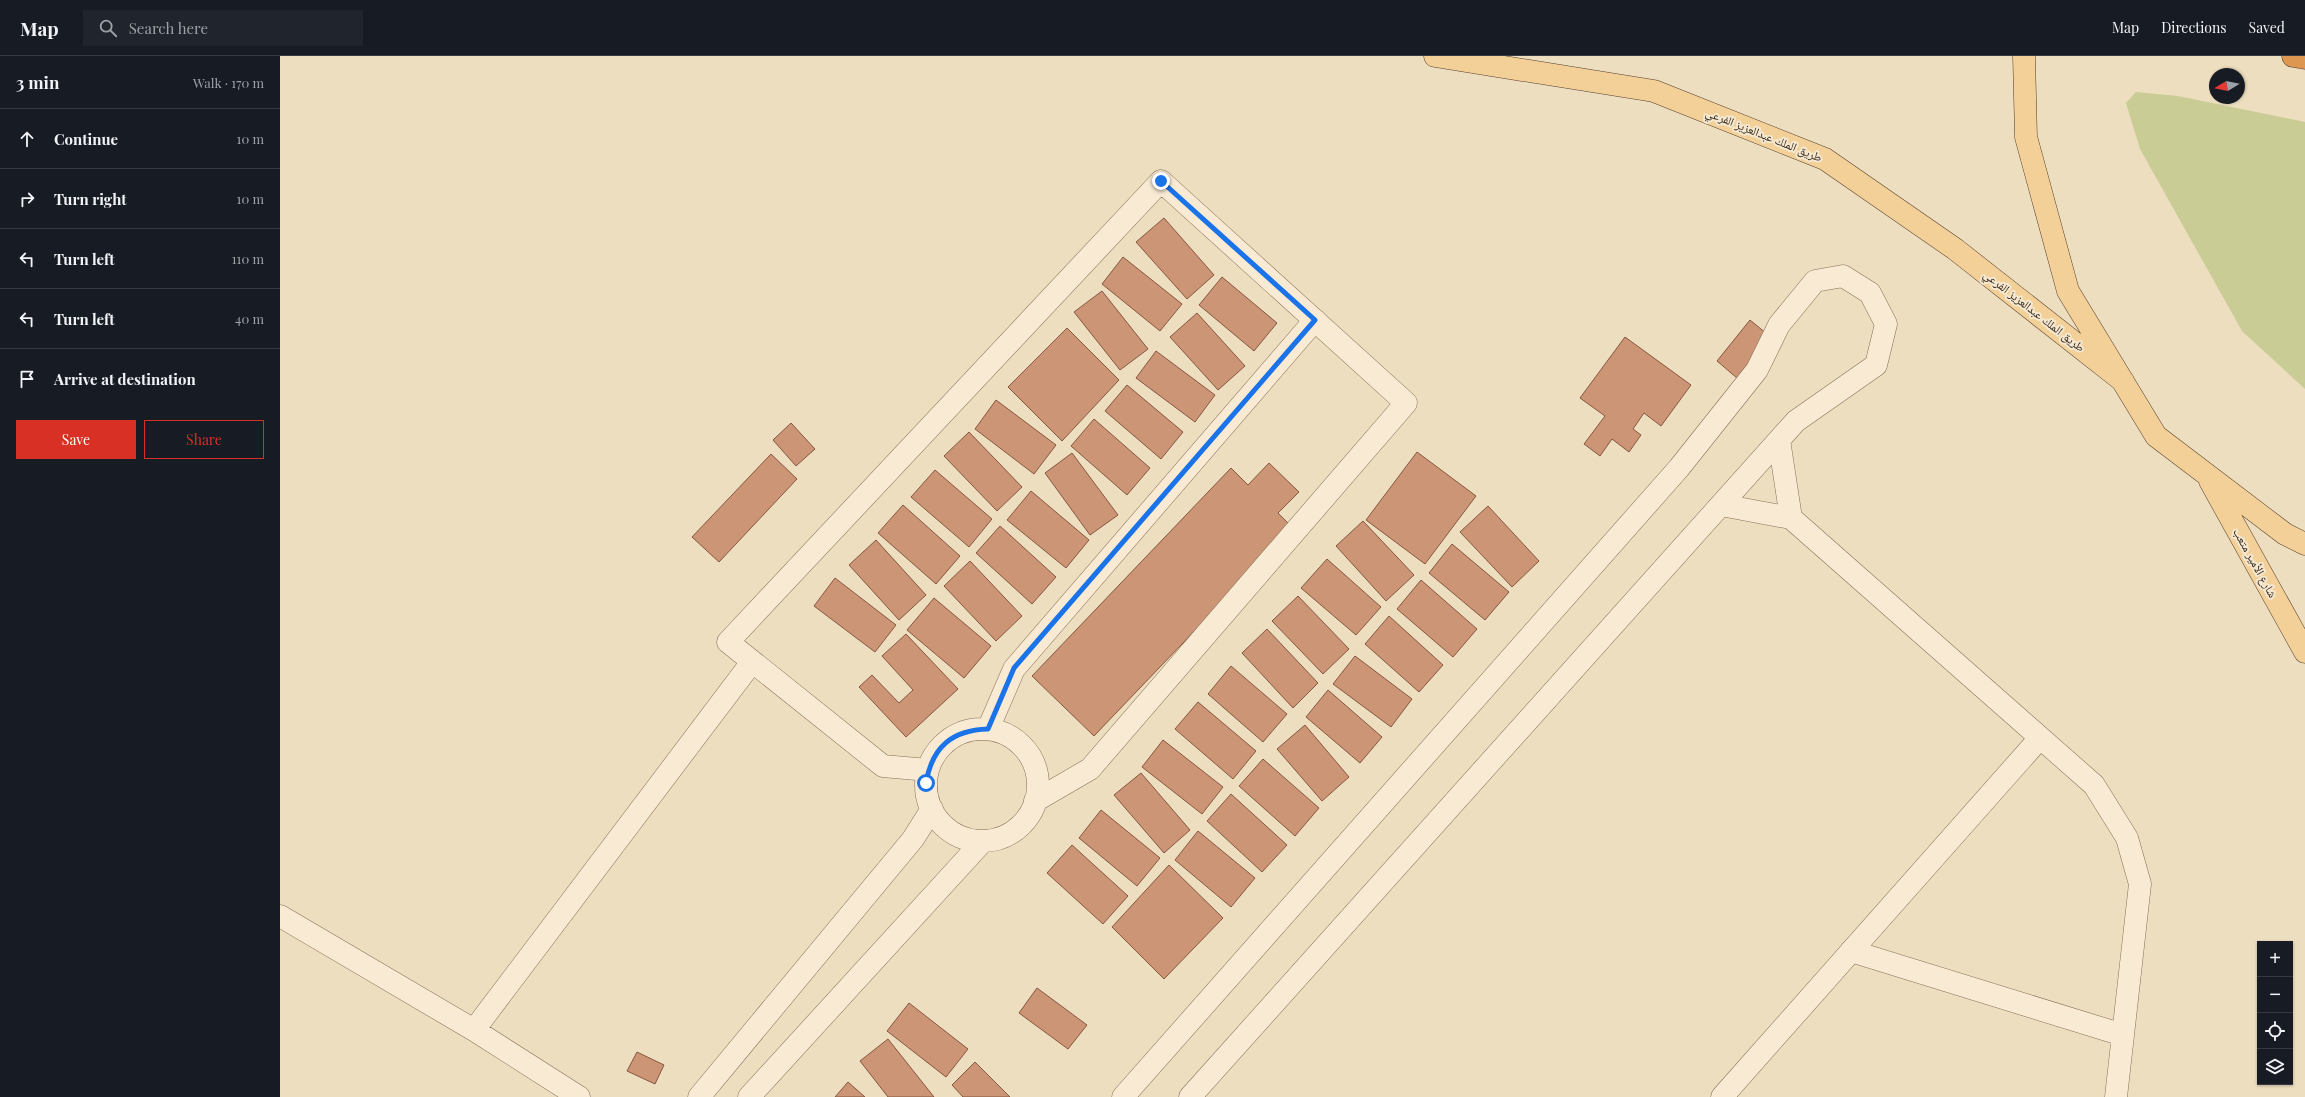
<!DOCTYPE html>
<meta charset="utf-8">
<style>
:root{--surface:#171b24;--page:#20242c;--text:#f1f3f6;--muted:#9ea1a6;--line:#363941;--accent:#d93025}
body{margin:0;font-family:"Playfair Display","Noto Naskh Arabic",serif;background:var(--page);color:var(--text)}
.controls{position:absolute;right:12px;bottom:12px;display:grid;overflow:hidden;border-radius:0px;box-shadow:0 1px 3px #0004}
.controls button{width:36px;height:36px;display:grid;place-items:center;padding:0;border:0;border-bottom:1px solid var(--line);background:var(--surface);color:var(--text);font:20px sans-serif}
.compass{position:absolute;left:1929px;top:12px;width:36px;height:36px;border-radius:50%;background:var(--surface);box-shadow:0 1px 3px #0004;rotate:260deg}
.stop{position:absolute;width:12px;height:12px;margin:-9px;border:3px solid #1a73e8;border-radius:50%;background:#fff}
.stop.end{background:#1a73e8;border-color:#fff;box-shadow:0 1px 4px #0008}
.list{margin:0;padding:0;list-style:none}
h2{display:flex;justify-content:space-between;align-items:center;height:52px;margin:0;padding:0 16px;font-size:17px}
h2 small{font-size:13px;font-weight:400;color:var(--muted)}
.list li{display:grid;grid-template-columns:26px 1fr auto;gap:12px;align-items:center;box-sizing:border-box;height:60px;padding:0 16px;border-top:1px solid var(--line)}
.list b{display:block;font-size:15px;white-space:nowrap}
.list em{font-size:13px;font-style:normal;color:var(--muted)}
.actions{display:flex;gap:8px;padding:12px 16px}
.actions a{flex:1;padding:9px 0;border:1px solid var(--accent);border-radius:0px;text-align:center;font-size:14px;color:var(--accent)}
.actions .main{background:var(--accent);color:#fff}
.icon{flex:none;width:22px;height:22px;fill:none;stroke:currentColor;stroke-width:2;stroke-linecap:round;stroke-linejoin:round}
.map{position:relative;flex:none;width:2025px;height:1041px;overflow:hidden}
header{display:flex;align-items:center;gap:24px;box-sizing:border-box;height:56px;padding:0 20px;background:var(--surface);border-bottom:1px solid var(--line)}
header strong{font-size:19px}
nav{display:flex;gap:22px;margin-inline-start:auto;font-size:14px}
.search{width:280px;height:36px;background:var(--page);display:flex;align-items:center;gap:10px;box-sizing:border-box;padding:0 14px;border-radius:0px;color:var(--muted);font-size:15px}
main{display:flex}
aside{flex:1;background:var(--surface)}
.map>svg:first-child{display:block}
</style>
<header>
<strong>Map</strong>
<div class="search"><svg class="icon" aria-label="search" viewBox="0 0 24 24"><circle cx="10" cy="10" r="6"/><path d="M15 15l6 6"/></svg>Search here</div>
<nav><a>Map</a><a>Directions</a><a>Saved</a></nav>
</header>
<main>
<aside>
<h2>3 min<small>Walk · 170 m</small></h2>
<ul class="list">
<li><svg class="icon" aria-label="ahead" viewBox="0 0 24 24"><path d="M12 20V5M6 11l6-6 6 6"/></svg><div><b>Continue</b></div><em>10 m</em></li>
<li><svg class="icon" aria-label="right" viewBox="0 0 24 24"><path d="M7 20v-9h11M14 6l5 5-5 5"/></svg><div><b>Turn right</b></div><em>10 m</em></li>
<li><svg class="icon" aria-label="left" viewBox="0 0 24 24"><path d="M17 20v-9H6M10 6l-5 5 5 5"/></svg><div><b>Turn left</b></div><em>110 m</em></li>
<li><svg class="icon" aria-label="left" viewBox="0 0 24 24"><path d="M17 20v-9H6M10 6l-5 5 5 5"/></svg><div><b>Turn left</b></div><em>40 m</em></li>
<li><svg class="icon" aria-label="arrive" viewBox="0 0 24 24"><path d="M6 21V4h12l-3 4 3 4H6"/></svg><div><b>Arrive at destination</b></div></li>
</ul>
<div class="actions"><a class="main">Save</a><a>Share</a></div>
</aside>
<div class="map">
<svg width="2025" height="1041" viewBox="0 0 2025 1041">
<rect width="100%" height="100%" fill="#eedec0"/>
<!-- green -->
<path fill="#c9cc94" d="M1856 36 1898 40 2025 66V333L1962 275 1860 93 1846 47Z"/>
<!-- building -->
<path fill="#cc9576" stroke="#86563e" d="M884 162 934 219 907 243 856 186Z
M843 201 902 248 880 275 822 228Z
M942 221 997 267 974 295 919 249Z
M822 235 868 293 840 314 794 256Z
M917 257 965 310 938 334 890 281Z
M1470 264 1498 287 1464 328 1437 305Z
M787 272 839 324 782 385 728 331Z
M1345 281 1411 329 1381 370 1364 357 1353 373 1361 379 1349 396 1332 383 1320 400 1304 388 1325 360 1300 342Z
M876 295 935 339 915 366 856 322Z
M847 329 903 376 881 403 825 355Z
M716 344 776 389 754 418 695 373Z
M814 363 870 412 847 439 791 390Z
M511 367 535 393 516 410 493 384Z
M689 376 742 431 717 455 664 400Z
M1137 396 1196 440 1145 508 1086 464Z
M792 397 838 459 810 479 765 417Z
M491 398 517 423 439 506 412 481Z
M989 407 1019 436 998 457 1013 472 814 680 752 620 951 412 968 429Z
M655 414 712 463 689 491 631 441Z
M751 435 809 484 786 512 727 464Z
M623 449 680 500 656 528 598 477Z
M1208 450 1259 505 1232 531 1180 476Z
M1083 465 1134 519 1106 545 1056 490Z
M720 470 776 521 752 548 696 497Z
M596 484 646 539 619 564 569 509Z
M1172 488 1229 536 1205 564 1149 517Z
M1047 503 1101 551 1076 579 1021 532Z
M690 505 742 560 716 585 664 530Z
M555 522 616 569 595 596 534 550Z
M1141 524 1197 573 1173 601 1117 553Z
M1018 540 1069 593 1043 618 992 565Z
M654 542 711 590 684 622 627 574Z
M1109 560 1163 609 1139 636 1085 588Z
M987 573 1038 627 1013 652 962 597Z
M626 578 678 633 626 681 579 631 592 619 619 647 633 634 602 600Z
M1075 600 1132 643 1111 671 1053 628Z
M951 610 1007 658 983 686 928 638Z
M1048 634 1102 681 1080 707 1026 661Z
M918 646 976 695 953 723 895 673Z
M1025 669 1069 721 1042 745 997 693Z
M883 684 943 731 922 758 862 711Z
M983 703 1039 752 1015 780 959 730Z
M861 717 910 774 884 797 834 739Z
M951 738 1007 789 982 816 927 765Z
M821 754 880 802 857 830 799 782Z
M918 775 975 822 951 851 895 804Z
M792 789 848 840 823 868 767 817Z
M889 809 943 862 884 923 832 871Z
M757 932 807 969 788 993 739 957Z
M629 947 688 993 666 1021 607 975Z
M608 983 654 1041H608L580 1005Z
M357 996 384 1009 375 1028 347 1015Z
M695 1006 730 1041H683L672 1029Z
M568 1026 585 1041H555Z"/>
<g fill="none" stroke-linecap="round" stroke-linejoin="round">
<!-- minor casing -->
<g stroke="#876e58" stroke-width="23">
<path id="minor" d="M1499 384 1511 462
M1441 449 1511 462 1814 729 1847 782 1860 828 1836 1041
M708 673 734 613 1035 264
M646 729a56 56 0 1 1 112 0a56 56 0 1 1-112 0Z
M648 714 603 710 448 586 881 125 1126 347 810 713 755 745
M0 860 194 974 299 1041
M1571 895 1843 979
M194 974 472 606
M419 1041 633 783 652 753
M469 1041 703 785
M843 1041 1399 412 1477 314 1499 269 1535 225 1563 220 1590 237 1606 268 1596 309 1516 365 910 1041
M1442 1041 1760 682"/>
</g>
<!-- major casing -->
<g stroke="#553d2d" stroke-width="23">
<path id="major" d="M1155 0 1374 35 1545 103 1675 193 1843 325
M1744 0 1746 81 1788 235 1876 380 2005 478 2025 488
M1930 425 2025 596"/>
</g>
<!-- highway casing -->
<g stroke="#553d2d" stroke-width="23">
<path id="highway" d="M2013 0 2025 2"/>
</g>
<!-- minor -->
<use href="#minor" stroke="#f9ebd3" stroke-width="22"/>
<!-- major -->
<use href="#major" stroke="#f2d097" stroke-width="22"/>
<!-- highway -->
<use href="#highway" stroke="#de9750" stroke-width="22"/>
</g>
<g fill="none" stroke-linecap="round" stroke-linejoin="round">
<!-- route -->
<path stroke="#1a73e8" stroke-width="5" d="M646 727C652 691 672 674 708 673L734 612 1035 264 881 125"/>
</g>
<g text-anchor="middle" stroke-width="4" stroke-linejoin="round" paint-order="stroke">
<!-- street labels -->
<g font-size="12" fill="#37281d" stroke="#f5e8d0">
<text transform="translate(1484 79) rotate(22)" y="4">طريق الملك عبدالعزيز الفرعي</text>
<text transform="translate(1754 255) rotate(38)" y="4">طريق الملك عبدالعزيز الفرعي</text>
<text transform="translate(1975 507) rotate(61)" y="4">شارع الأمير متعب</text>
</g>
</g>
</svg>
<div class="controls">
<button>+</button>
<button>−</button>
<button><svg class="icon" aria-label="locate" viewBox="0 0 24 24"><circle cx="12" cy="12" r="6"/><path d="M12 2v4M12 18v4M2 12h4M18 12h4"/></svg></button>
<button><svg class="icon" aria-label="layers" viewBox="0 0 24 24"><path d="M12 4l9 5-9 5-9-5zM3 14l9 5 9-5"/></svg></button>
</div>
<svg class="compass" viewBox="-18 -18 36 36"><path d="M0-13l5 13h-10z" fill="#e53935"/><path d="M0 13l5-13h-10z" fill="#9ea1a6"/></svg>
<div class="stop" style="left:646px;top:727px"></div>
<div class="stop end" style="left:881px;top:125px"></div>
</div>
</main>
